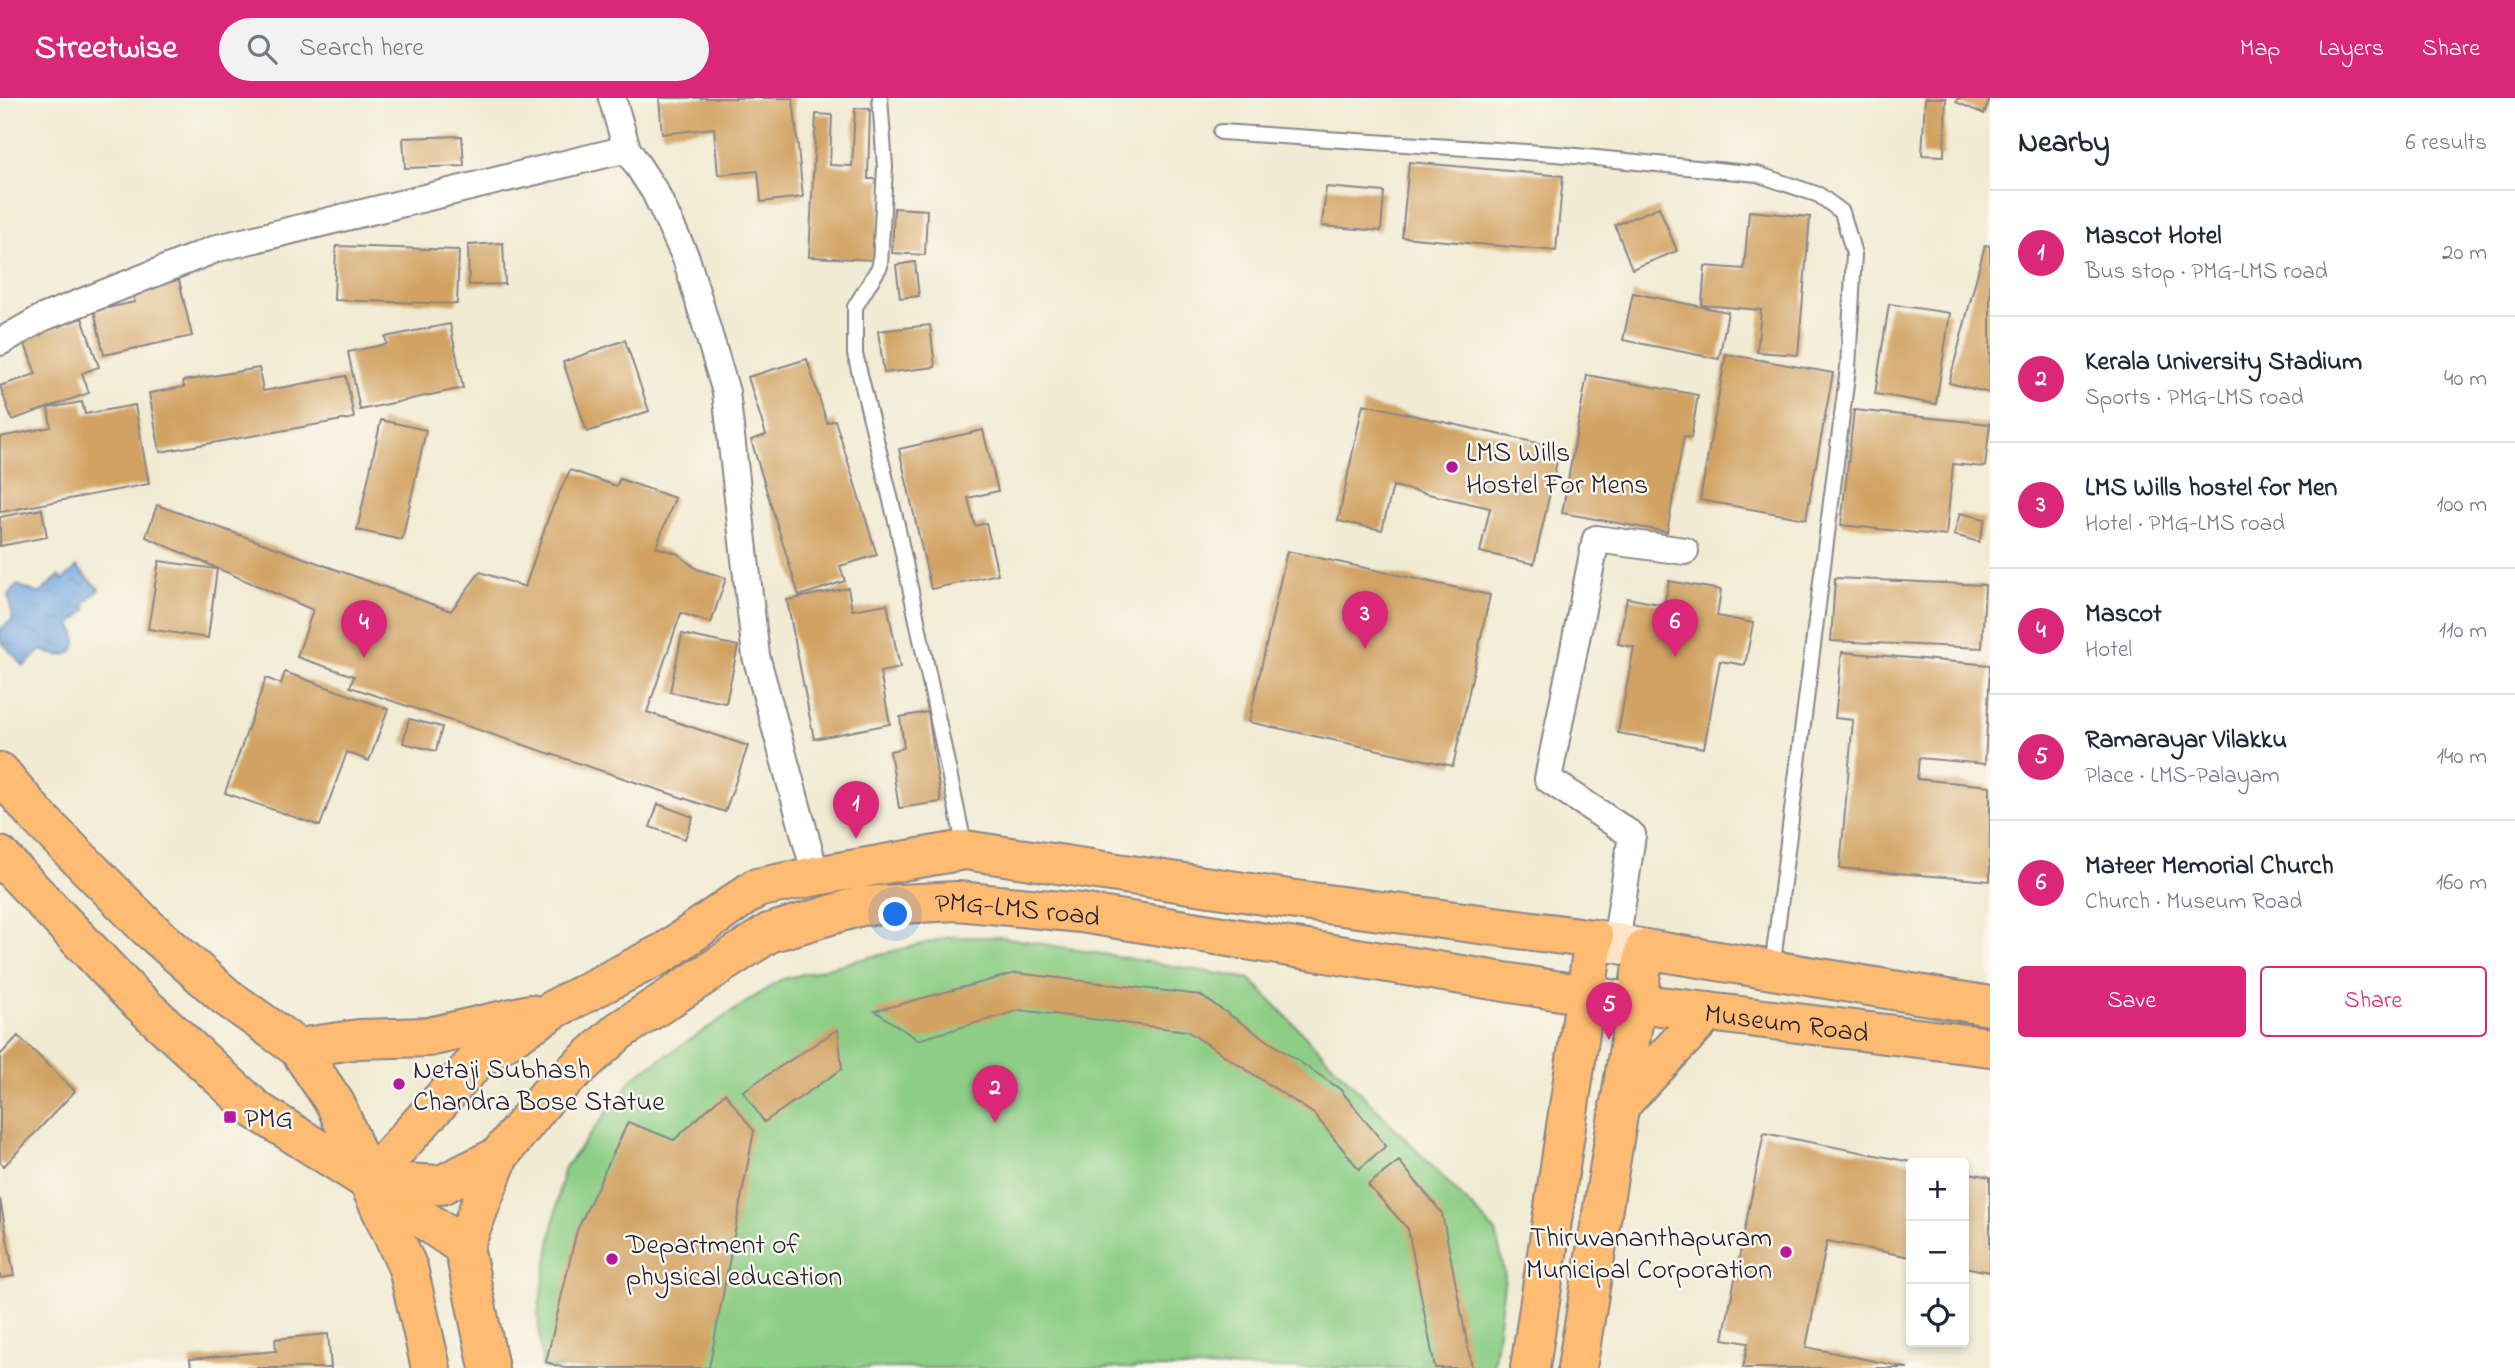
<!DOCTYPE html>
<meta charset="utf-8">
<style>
:root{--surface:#fff;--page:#f2f2f3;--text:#1f2937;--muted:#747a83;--line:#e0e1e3;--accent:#db2777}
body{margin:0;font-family:"Indie Flower",sans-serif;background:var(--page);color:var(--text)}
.controls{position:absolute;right:21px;bottom:21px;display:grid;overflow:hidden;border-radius:7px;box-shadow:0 4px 10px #0003}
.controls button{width:63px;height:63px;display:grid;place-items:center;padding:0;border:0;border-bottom:2px solid var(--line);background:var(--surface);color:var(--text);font:35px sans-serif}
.you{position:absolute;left:896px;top:817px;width:24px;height:24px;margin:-18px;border:5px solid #fff;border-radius:50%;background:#1a73e8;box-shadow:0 0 0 10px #1a73e833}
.badge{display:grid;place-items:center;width:46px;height:46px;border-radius:50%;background:var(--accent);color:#fff;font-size:23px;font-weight:700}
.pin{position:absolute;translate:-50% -58px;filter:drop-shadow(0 2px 4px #0008)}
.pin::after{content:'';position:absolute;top:37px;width:24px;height:21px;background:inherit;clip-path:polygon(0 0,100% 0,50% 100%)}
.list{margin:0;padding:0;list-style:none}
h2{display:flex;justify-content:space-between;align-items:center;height:91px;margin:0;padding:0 28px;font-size:30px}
h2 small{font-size:23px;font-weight:400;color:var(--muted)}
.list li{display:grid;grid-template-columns:46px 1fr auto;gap:21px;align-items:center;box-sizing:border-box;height:126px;padding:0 28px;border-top:2px solid var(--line)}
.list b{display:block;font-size:26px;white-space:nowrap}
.list p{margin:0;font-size:23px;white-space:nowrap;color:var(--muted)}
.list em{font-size:23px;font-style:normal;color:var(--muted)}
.actions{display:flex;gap:14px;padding:21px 28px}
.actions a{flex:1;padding:16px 0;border:2px solid var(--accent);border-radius:7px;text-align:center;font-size:24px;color:var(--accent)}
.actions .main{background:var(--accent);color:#fff}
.icon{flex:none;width:38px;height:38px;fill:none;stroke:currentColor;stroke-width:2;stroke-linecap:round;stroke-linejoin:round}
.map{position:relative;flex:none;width:1990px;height:1270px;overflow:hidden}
header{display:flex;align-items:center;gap:42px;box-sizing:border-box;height:98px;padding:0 35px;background:var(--accent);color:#fff}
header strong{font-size:33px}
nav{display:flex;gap:38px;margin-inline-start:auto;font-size:24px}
.search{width:490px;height:63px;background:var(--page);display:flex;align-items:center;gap:18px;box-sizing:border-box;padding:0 24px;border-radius:38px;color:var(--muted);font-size:26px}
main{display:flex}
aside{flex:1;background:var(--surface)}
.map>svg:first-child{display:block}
</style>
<header>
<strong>Streetwise</strong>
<div class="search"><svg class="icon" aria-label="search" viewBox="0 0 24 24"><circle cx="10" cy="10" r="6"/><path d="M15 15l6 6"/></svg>Search here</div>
<nav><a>Map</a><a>Layers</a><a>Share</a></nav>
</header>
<main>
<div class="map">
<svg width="1990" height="1270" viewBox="0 0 1990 1270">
<defs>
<pattern id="water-ripples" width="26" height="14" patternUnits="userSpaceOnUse" patternTransform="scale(1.75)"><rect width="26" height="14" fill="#70a6de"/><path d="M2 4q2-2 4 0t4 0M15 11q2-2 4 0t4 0" fill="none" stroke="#5c87b5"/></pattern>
</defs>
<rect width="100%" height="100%" fill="#fbf7ec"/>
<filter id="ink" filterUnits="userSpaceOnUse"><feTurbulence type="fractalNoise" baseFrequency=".0143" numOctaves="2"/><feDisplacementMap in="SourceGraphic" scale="14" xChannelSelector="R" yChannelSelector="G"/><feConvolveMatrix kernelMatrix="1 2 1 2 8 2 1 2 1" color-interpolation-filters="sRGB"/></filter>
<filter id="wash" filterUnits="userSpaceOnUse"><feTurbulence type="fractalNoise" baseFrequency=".00686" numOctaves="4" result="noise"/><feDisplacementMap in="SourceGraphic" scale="28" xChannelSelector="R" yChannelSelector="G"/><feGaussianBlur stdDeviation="1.57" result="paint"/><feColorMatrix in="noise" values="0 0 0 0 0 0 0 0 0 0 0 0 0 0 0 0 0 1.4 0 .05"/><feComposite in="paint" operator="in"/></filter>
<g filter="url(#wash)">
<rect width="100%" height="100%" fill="#f1ebd3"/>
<!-- pitch -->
<path fill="#8dce86" stroke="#587860" stroke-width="2" d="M949 839H1002L1250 881 1496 1134 1505 1178 1493 1270H542L538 1216 563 1072 634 979 780 882Z"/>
<!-- water -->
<path fill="url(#water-ripples)" stroke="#49648c" stroke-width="2" d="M77 469 99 491 84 506 87 511 71 526C85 553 67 565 42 552L24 568 0 542V532L13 521 8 496 18 487 39 496 59 478 63 482Z"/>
<g id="blocks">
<!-- building -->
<path fill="#d1a262" d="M659 0H793L803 99 761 104 758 73 718 77 714 30 662 36Z
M1925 0H1946L1944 58 1922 57Z
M1958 0H1990L1984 16 1956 4Z
M855 10 870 11 868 81H881L878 162 809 159 816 16 832 17 830 67 852 68Z
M462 38 464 68 405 70 403 40Z
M1409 64 1563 78 1556 153 1402 139Z
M1326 89 1384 94 1381 133 1322 128Z
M1659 109 1677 153 1632 171 1615 127Z
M894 110 927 112 925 157 892 155Z
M1749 113 1810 119 1798 257 1757 254 1761 212 1702 207 1705 168 1744 171Z
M503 145 505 186 469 187 468 147Z
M1985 147 1990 148V295L1949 285Z
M336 148 459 152 457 206 334 202Z
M915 164 919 198 900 200 896 167Z
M179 182 192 238 104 257 94 213 135 204 132 191Z
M1633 195 1728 214 1719 261 1623 242Z
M1889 206 1950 215 1936 306 1875 296Z
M82 220 99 269 82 275 89 295 12 322 0 288 36 276 23 241Z
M450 226 463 290 360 312 348 254 387 246 385 239Z
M930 227 935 269 884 275 878 233Z
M625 242 649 313 587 334 563 264Z
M1726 256 1833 275 1806 421 1700 402Z
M807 261 827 325 835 322 877 457 840 468 845 483 799 498 751 342 766 337 748 279Z
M259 270 263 293 346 278 354 320 160 354 149 295 184 289 183 283Z
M1587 277 1698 297 1691 340 1684 338 1667 434 1562 415Z
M82 304 85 316 135 307 149 386 0 414V339L51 329 48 310Z
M1363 306 1560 350 1534 466 1480 454 1490 410 1393 388 1382 432 1338 423Z
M1854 312 1990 326 1985 369 1953 366 1946 438 1841 427Z
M381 322 426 332 402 442 357 432Z
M983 332 998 393 968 400 975 428 986 425 998 476 931 491 899 351Z
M570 372 616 388 620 381 675 400 656 449 678 456 697 471 726 480 711 525 681 515 647 614 748 648 725 714 350 589 354 578 297 559 313 512 146 439 157 407 451 513 480 474 525 489 550 415Z
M42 411 47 439 0 448V419Z
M1960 415 1985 421 1979 444 1954 437Z
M1287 453 1490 497 1453 668 1249 624Z
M159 463 217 471 208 540 148 531Z
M1835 480 1985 487 1982 550 1831 543Z
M1669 483 1721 492 1717 518 1753 525 1745 567 1720 563 1704 650 1618 635 1634 549 1618 546 1627 500 1664 507Z
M848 490 852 512 887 506 900 570 880 574 890 626 814 641 787 502Z
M682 536 738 548 726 605 670 594Z
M1842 554 1990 567 1985 666 1919 660 1917 681 1990 688V783L1840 770 1853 622 1835 620Z
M285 574 388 611 369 663 347 654 320 728 225 695 266 580 281 586Z
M928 614 941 704 899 710 890 653 904 650 900 619Z
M409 621 442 629 436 653 403 645Z
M658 706 693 719 685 741 650 729Z
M1016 875 1200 897 1340 991 1386 1048 1359 1071 1314 1016 1187 933 1020 912 918 942 875 913Z
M838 931 842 971 764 1024 743 993Z
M18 938 75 993 4 1068 0 1064V957Z
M725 995 754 1033 709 1270H564L546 1264 577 1132 628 1024 674 1042Z
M1764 1035 1911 1064V1159L1827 1143 1806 1249 1908 1270H1743L1748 1245 1723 1241Z
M1399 1063 1442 1115 1472 1270H1435L1408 1131 1368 1087Z
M1964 1074 1990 1079V1174L1964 1169Z
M0 1101 14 1178 0 1180Z
M328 1236 331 1270H191L190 1261 276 1253 275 1241Z"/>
</g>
</g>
<g filter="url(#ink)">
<use href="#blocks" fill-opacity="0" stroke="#8a8687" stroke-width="2"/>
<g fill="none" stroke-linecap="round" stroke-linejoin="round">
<!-- lane casing -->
<g stroke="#8a8687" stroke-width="18">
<path id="lane" d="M880 0 885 69 880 168 855 209V256L897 427 965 751
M1221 34 1556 56 1757 76 1819 97 1842 114 1854 156 1848 270 1772 871"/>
</g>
<!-- street casing -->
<g stroke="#8a8687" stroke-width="30">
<path id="street" d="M612 0 627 51 655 94 686 160 726 294 756 558 816 778
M0 244 42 220 218 150 627 51
M1616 846 1632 737 1548 681 1596 441 1685 453"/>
</g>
<!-- secondary casing -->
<g stroke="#8a8687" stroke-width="42">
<path id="secondary" d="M1594 841 1645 851
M1585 897 1636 905"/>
</g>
<!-- primary casing -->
<g stroke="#8a8687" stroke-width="42">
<g id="primary">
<path d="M0 674 34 715 147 829 225 898 298 950 336 1007 368 1083 464 1149 489 1270"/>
<path d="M0 758 131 896 256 1012 368 1083 408 1170 431 1270"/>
<path id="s1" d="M1636 905 1990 949"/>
<path d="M298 950 359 941 429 939 530 916"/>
<path d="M1619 1008 1708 914"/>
<path d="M368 1083 480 959 556 910 665 854 756 790 816 778 965 752 1296 802 1594 841 1530 1270"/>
<path id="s2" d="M368 1083 441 1087 499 1058 548 997 619 933 769 835 861 808 957 803 1081 815 1585 897"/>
<path d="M464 1149 499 1058"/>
<path d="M1577 1270 1645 851 1990 908"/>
</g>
</g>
<!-- lane -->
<use href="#lane" stroke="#fff" stroke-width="14"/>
<!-- street -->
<use href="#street" stroke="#fff" stroke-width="26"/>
<!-- secondary -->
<use href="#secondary" stroke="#ffe4c6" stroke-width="38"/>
<!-- primary -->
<use href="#primary" stroke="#febb71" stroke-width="38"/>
</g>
</g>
<!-- markers -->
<g fill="#b5179e" stroke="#fbf7ec" stroke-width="2.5">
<circle cx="1452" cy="369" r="7"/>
<circle cx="399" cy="986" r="7"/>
<rect x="223" y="1012" width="14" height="14" rx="3.5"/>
<circle cx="1786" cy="1154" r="7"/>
<circle cx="612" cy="1161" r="7"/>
</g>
<g text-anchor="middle" stroke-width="5" stroke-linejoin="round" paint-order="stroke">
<!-- poi labels -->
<g font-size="28" fill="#22223b" stroke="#fbf7ec" text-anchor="start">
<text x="1466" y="363">LMS Wills<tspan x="1466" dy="32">Hostel For Mens</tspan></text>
<text x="413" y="980">Netaji Subhash<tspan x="413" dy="32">Chandra Bose Statue</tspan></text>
<text x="244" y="1029">PMG</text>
<text x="1772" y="1148" text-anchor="end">Thiruvananthapuram<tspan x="1772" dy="32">Municipal Corporation</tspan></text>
<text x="626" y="1155">Department of<tspan x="626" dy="32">physical education</tspan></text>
</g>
<!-- street labels -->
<g font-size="28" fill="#22223b" stroke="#fbf7ec">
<text dy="10" stroke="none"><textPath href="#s2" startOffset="744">PMG-LMS road</textPath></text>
<text dy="10" stroke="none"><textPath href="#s1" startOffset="152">Museum Road</textPath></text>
</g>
</g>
</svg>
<div class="controls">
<button>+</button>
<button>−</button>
<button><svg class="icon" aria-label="locate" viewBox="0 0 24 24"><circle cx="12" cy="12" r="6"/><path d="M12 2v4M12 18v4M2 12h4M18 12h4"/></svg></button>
</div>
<div class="you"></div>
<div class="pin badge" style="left:856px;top:741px">1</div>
<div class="pin badge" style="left:995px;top:1025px">2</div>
<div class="pin badge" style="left:1365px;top:551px">3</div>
<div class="pin badge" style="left:364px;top:560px">4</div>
<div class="pin badge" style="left:1609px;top:942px">5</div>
<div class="pin badge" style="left:1675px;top:559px">6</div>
</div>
<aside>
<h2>Nearby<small>6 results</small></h2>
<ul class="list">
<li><span class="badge">1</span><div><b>Mascot Hotel</b><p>Bus stop · PMG-LMS road</p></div><em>20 m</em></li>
<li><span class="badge">2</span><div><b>Kerala University Stadium</b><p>Sports · PMG-LMS road</p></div><em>40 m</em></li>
<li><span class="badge">3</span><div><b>LMS Wills hostel for Men</b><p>Hotel · PMG-LMS road</p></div><em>100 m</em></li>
<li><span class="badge">4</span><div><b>Mascot</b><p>Hotel</p></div><em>110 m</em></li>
<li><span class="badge">5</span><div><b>Ramarayar Vilakku</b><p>Place · LMS-Palayam</p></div><em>140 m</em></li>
<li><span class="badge">6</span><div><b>Mateer Memorial Church</b><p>Church · Museum Road</p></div><em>160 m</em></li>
</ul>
<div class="actions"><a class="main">Save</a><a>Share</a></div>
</aside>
</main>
